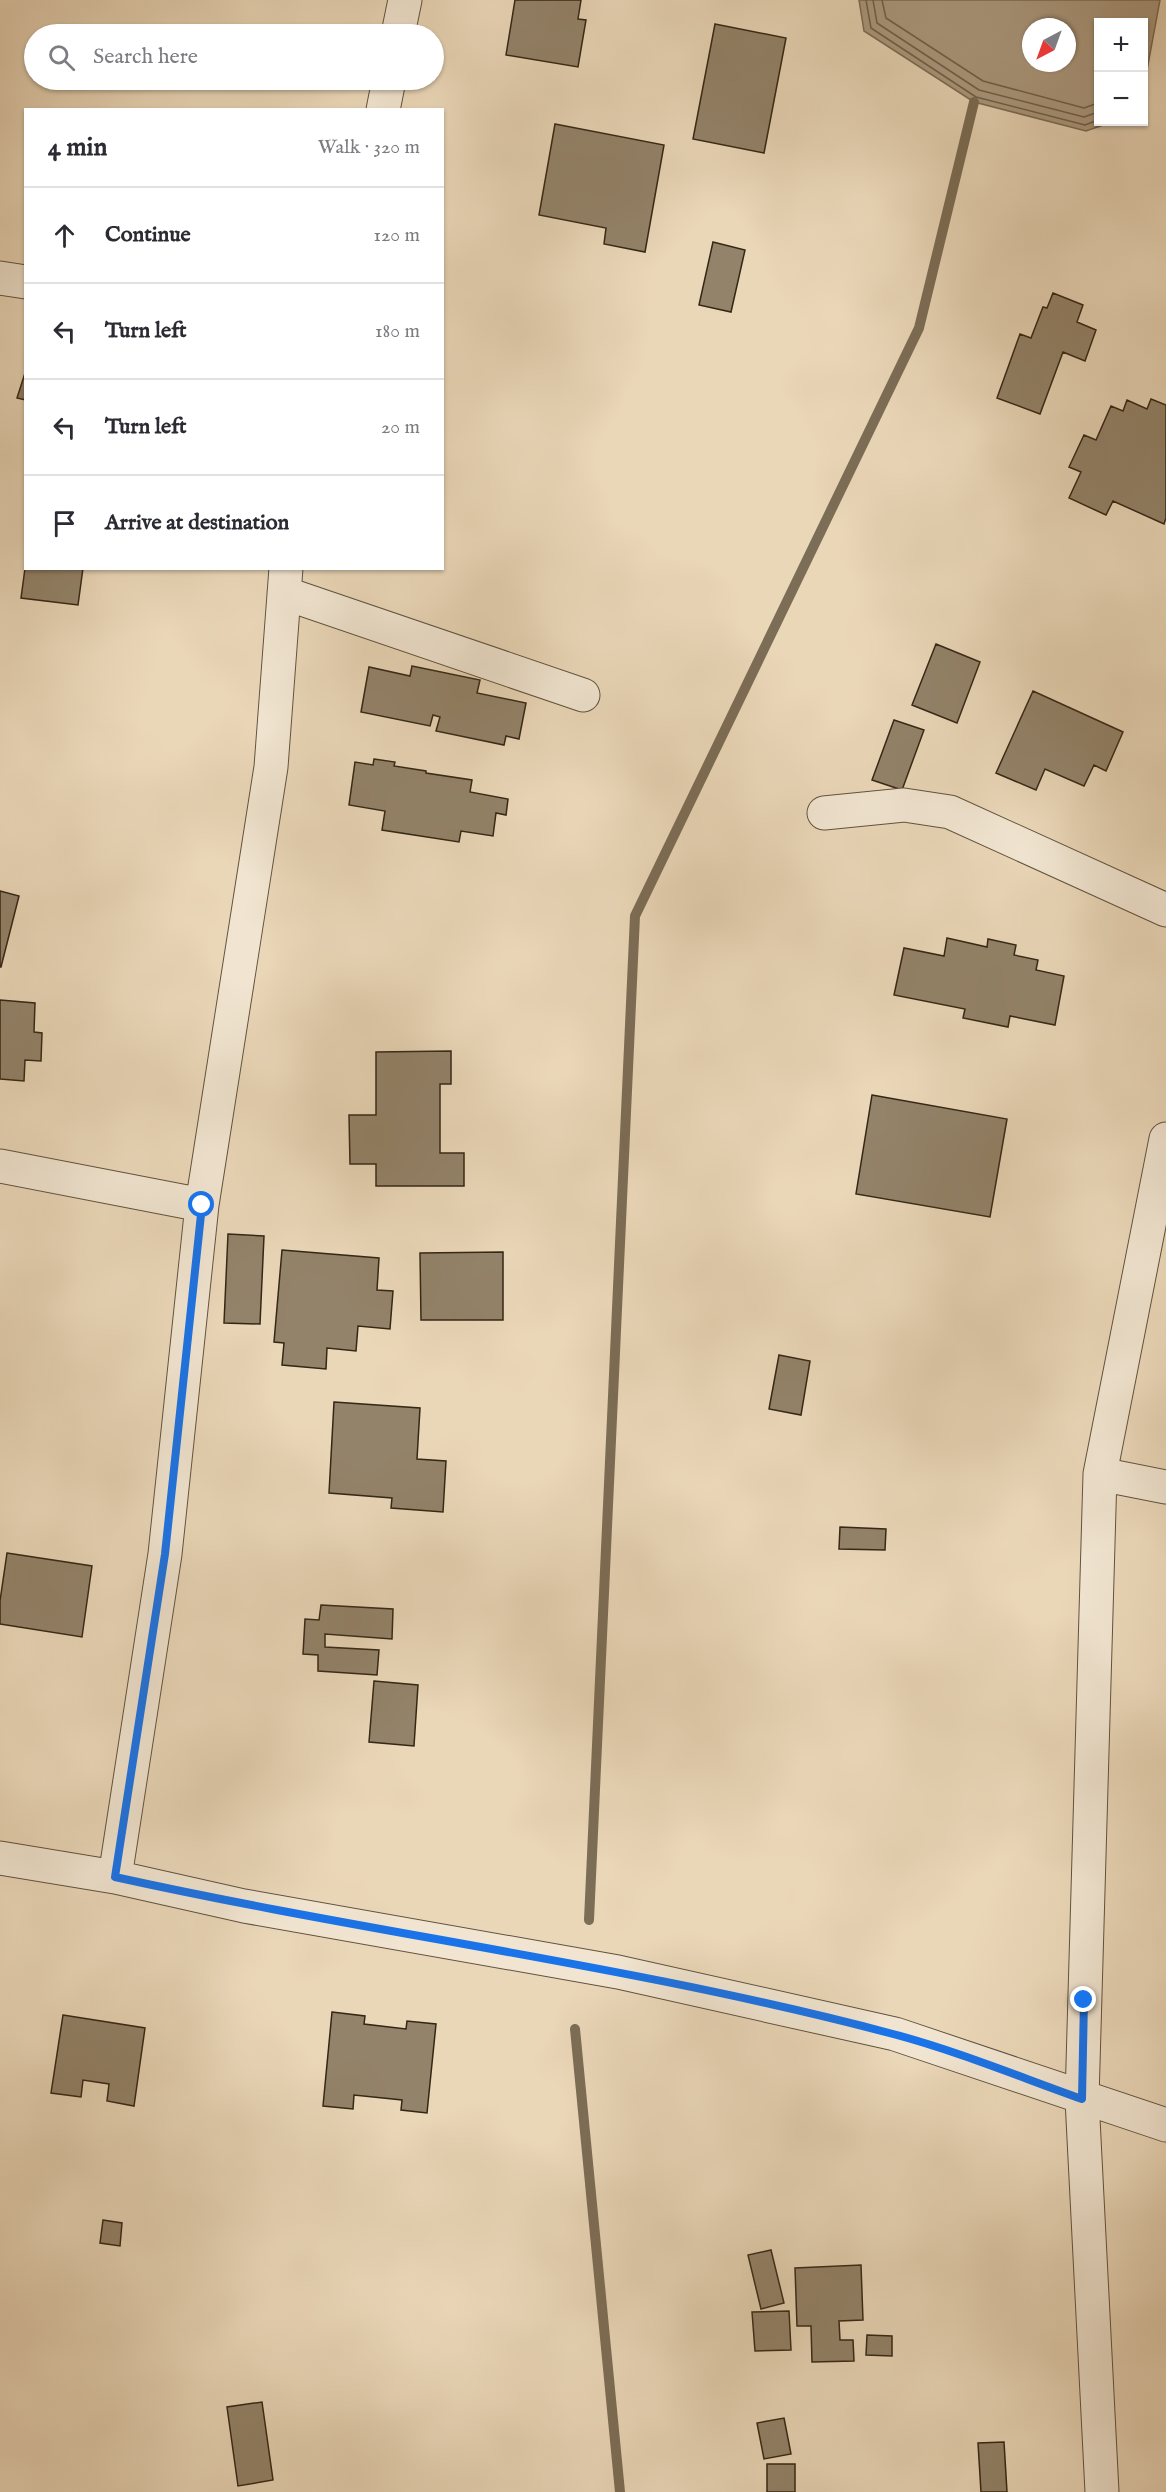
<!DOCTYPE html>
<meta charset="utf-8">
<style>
:root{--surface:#fff;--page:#f2f2f3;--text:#2b2b33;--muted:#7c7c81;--line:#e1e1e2}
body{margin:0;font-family:"IM FELL English",serif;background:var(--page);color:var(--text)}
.controls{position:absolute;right:18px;top:18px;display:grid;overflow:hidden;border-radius:0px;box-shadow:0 2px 4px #0004}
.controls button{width:54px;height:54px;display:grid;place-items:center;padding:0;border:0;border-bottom:2px solid var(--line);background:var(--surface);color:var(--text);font:30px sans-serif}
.compass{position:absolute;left:1022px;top:18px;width:54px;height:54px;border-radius:50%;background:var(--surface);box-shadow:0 2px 4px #0004;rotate:221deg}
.stop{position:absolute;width:18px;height:18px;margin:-14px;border:4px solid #1a73e8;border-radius:50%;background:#fff}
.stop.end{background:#1a73e8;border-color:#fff;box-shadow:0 2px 6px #0008}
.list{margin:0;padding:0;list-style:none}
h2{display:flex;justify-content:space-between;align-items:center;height:78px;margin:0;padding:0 24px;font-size:26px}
h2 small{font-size:20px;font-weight:400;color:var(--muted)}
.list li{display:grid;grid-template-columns:39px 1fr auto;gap:18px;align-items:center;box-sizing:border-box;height:96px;padding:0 24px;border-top:2px solid var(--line)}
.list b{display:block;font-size:22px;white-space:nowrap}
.list em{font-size:20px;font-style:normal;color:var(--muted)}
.icon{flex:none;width:33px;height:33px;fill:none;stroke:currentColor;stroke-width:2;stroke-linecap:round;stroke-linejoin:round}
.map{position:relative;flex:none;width:1166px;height:2492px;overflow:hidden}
.search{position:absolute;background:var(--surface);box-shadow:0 2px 4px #0004;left:24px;top:24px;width:420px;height:66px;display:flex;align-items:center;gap:15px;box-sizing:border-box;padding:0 21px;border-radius:33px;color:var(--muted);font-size:22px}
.panel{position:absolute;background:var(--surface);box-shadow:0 2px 4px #0004;left:24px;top:108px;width:420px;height:462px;border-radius:0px}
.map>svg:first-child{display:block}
</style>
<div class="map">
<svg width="1166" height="2492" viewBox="0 0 1166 2492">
<rect width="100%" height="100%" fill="#ead7b8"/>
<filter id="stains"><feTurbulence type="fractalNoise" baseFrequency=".00333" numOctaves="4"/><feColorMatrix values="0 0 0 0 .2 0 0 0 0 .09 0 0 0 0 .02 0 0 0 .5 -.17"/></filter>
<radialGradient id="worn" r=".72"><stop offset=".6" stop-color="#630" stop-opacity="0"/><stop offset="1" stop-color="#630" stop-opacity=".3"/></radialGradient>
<!-- water -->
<path fill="#ac9b81" stroke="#7c6d56" stroke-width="1.5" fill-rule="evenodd" d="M859 0H1160L1144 86V22H1098V122H1112L1086 131 974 102 864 31ZM1031 27H1067V63H1031Z"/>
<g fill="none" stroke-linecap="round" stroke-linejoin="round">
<!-- shore -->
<path stroke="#70614c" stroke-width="1.5" d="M866 0 871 28 976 97 1085 125 1098 120
M873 0 877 23 979 90 1084 117 1098 112
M882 0 886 18 983 81 1084 108 1098 103"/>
<!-- stream -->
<path stroke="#7c6d56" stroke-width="10" d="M589 1920 635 916 919 328 974 102
M575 2029 620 2492"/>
</g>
<!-- building -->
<path fill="#93836a" stroke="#342716" stroke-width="1.5" d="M515 0H581L578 19 586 20 578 67 506 55Z
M715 24 786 38 764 153 693 139Z
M555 124 664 145 645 252 604 244 606 228 539 215Z
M713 242 745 250 731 312 699 305Z
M1053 293 1083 305 1077 322 1096 330 1085 361 1063 352 1040 414 997 398 1020 334 1031 338 1043 307 1047 308Z
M26 370V400L17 398Z
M1151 399 1166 405V518L1164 524 1113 501 1106 515 1069 498 1081 472 1069 467 1084 435 1096 440 1111 406 1123 411 1127 400 1147 409Z
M26 561V568H83L78 605 21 598Z
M936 644 980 662 957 723 912 705Z
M412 666 480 680 477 693 526 703 519 739 506 736 504 745 436 731 440 717 433 715 430 726 361 712 369 667 410 676Z
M1033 691 1123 732 1106 771 1094 765 1084 786 1045 769 1036 790 996 773Z
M894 720 924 730 902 790 872 780Z
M374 759 395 762 394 766 426 771V773L472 780 470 792 508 799 506 815 496 813 493 836 461 831 459 842 382 830 385 811 349 805 355 762 373 765Z
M0 891 19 896 1 967H0Z
M947 938 987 947 988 939 1016 945 1014 955 1038 960 1036 970 1064 976 1055 1025 1010 1016 1008 1027 963 1018 965 1009 894 995 904 948 944 956Z
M0 1000 35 1003 34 1032 42 1033 41 1061 25 1060 24 1081 0 1079Z
M451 1051V1084H440V1153H464V1186H376V1164H350L349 1115H376V1052Z
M872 1095 1007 1119 990 1217 856 1194Z
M228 1234 264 1236 260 1324 224 1323Z
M282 1250 379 1258 377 1290 393 1291 390 1329 358 1326 356 1351 327 1348 326 1369 282 1365 284 1343 274 1342Z
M503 1252V1320H421L420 1253Z
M779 1355 810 1361 801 1415 769 1409Z
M334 1402 420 1408 417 1459 446 1461 443 1512 391 1508 392 1498 329 1493Z
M840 1527 886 1529 885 1550 839 1549Z
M7 1553 92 1566 82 1637 0 1624V1601Z
M321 1605 393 1609 392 1639 325 1634V1647L379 1650 377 1675 318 1671V1655L303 1654 305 1619 319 1620Z
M374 1681 418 1685 414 1746 369 1742Z
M332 2012 365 2016 364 2024 406 2029 407 2021 436 2024 427 2113 401 2110 402 2100 354 2095 353 2109 323 2106Z
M63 2015 145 2028 134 2106 107 2101 109 2084 83 2080 81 2097 51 2093Z
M103 2220 122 2223 120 2246 100 2243Z
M771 2250 784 2303 761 2309 748 2255Z
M861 2265 863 2320 839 2321 840 2340H853L854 2361 812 2362 811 2326H797L795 2268Z
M789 2311 791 2350 755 2351 752 2312Z
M867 2335 892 2336V2356L866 2355Z
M262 2402 273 2480 238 2486 227 2407Z
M784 2418 791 2454 764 2459 757 2423Z
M1004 2442 1007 2492H981L978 2443Z
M767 2464H795V2492H767Z"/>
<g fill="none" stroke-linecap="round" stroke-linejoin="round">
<!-- minor casing -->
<g stroke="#62533e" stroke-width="35">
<path id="minor" d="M398 34 405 0
M383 110 389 80
M0 278 26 282
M284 593 583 695
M824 813 904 805 950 812 1166 910
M0 1166 202 1205
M1100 1474 1166 1487
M0 1858 115 1877 244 1906 618 1972 895 2034 1166 2125
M115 1877 165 1554 202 1205 271 767 286 568
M1102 2492 1082 2099 1100 1474 1166 1139"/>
</g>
<!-- minor -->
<use href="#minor" stroke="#f1e5d1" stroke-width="33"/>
</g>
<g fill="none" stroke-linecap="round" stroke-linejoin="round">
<!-- route -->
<path stroke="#1a73e8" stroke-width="8" d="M202 1205 165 1554 115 1877C373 1934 637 1966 893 2034 957 2051 1020 2077 1082 2099L1084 2000"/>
</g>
<rect width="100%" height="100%" filter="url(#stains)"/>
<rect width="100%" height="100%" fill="url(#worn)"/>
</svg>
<div class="controls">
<button>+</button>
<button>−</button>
</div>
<svg class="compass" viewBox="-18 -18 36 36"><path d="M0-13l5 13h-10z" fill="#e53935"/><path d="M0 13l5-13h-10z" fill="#7c7c81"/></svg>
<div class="stop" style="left:202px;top:1205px"></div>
<div class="stop end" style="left:1084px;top:2000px"></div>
<div class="search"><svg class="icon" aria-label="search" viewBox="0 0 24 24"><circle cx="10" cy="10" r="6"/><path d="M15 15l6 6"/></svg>Search here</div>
<section class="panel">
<h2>4 min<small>Walk · 320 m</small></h2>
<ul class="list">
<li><svg class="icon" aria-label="ahead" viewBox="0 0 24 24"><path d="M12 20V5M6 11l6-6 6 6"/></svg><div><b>Continue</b></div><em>120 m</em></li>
<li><svg class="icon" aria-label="left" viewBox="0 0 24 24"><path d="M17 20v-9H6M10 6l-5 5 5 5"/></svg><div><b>Turn left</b></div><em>180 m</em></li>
<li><svg class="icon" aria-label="left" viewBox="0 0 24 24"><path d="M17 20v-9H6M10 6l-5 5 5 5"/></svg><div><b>Turn left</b></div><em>20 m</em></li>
<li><svg class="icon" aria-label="arrive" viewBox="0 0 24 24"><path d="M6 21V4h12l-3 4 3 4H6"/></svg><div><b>Arrive at destination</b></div></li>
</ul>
</section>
</div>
